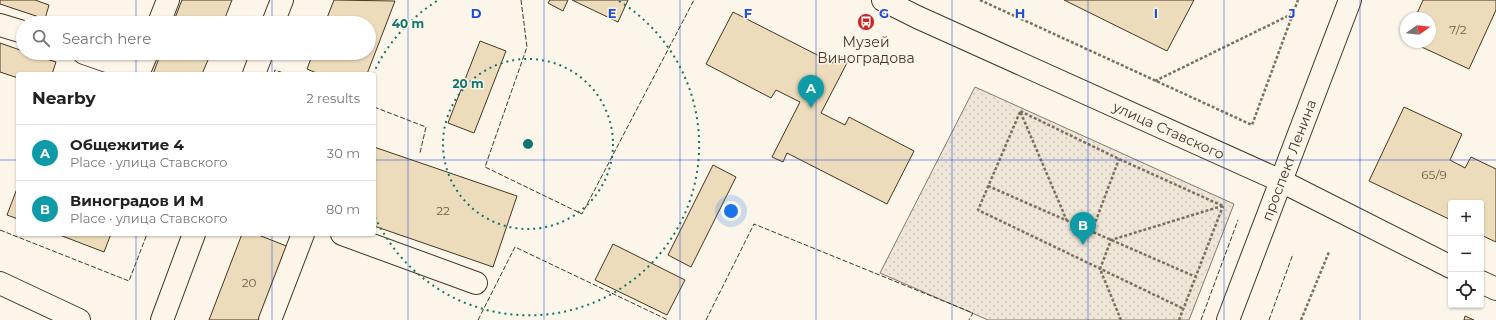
<!DOCTYPE html>
<meta charset="utf-8">
<style>
:root{--surface:#fff;--page:#f2f2f2;--text:#222;--muted:#767676;--line:#e0e0e0;--accent:#b45309}
body{margin:0;font-family:Montserrat,sans-serif;background:var(--page);color:var(--text)}
.controls{position:absolute;right:12px;bottom:12px;display:grid;overflow:hidden;border-radius:4px;box-shadow:0 1px 3px #0004}
.controls button{width:36px;height:36px;display:grid;place-items:center;padding:0;border:0;border-bottom:1px solid var(--line);background:var(--surface);color:var(--text);font:20px sans-serif}
.compass{position:absolute;left:1400px;top:12px;width:36px;height:36px;border-radius:50%;background:var(--surface);box-shadow:0 1px 3px #0004;rotate:76deg}
.you{position:absolute;left:731px;top:211px;width:14px;height:14px;margin:-10px;border:3px solid #fff;border-radius:50%;background:#1a73e8;box-shadow:0 0 0 6px #1a73e833}
.badge{display:grid;place-items:center;width:26px;height:26px;border-radius:50%;background:var(--accent);color:#fff;font-size:13px;font-weight:700}
.pin{position:absolute;translate:-50% -33px;filter:drop-shadow(0 1px 2px #0008)}
.pin::after{content:'';position:absolute;top:21px;width:14px;height:12px;background:inherit;clip-path:polygon(0 0,100% 0,50% 100%)}
.list{margin:0;padding:0;list-style:none}
h2{display:flex;justify-content:space-between;align-items:center;height:52px;margin:0;padding:0 16px;font-size:17px}
h2 small{font-size:13px;font-weight:400;color:var(--muted)}
.list li{display:grid;grid-template-columns:26px 1fr auto;gap:12px;align-items:center;box-sizing:border-box;height:56px;padding:0 16px;border-top:1px solid var(--line)}
.list b{display:block;font-size:15px;white-space:nowrap}
.list p{margin:0;font-size:13px;white-space:nowrap;color:var(--muted)}
.list em{font-size:13px;font-style:normal;color:var(--muted)}
.icon{flex:none;width:22px;height:22px;fill:none;stroke:currentColor;stroke-width:2;stroke-linecap:round;stroke-linejoin:round}
.map{position:relative;flex:none;width:1496px;height:320px;overflow:hidden}
.search{position:absolute;background:var(--surface);box-shadow:0 1px 3px #0004;left:16px;top:16px;width:360px;height:44px;display:flex;align-items:center;gap:10px;box-sizing:border-box;padding:0 14px;border-radius:22px;color:var(--muted);font-size:15px}
.panel{position:absolute;background:var(--surface);box-shadow:0 1px 3px #0004;left:16px;top:72px;width:360px;height:164px;border-radius:4px}
.map>svg:first-child{display:block}
</style>
<div class="map">
<svg width="1496" height="320" viewBox="0 0 1496 320">
<defs>
<pattern id="grass-dots" width="8" height="8" patternUnits="userSpaceOnUse"><rect width="8" height="8" fill="#ede6d9"/><path d="M2 2h.1M6 6h.1" fill="none" stroke="#cdc6ba" stroke-width="1.8" stroke-linecap="round"/></pattern>
</defs>
<rect width="100%" height="100%" fill="#fbf6e9"/>
<!-- grass -->
<path fill="url(#grass-dots)" stroke="#887966" d="M975 87 1234 204 1189 320H988L880 273Z"/>
<!-- building -->
<path fill="#ecdcbc" stroke="#4a3520" d="M0 0H35L49 5 45 19 0 4Z
M182 0H232L223 23H173Z
M334 0 395 1 367 74H319L307 69 313 53H369V23H325Z
M550 0H568L563 11 548 3Z
M572 0H628L618 22Z
M1064 0H1194L1167 51Z
M1423 0H1496V10L1469 69 1411 42H1430V18H1415Z
M733 12 833 63 838 55 848 61 821 113 845 125 849 117 914 151 887 204 787 153 783 162 772 157 800 102 776 90 771 98 706 64Z
M480 41 506 51 474 133 448 123Z
M0 43 23 51V53H28L56 62 52 74H18V78L0 72Z
M161 53H211L202 74H153Z
M1404 107 1462 134 1450 160 1465 168 1471 157 1496 169V242L1481 235V203H1451V220L1369 181Z
M374 147 517 196 493 267 374 226Z
M713 165 736 177 691 267 668 255Z
M18 186V219L7 215Z
M57 234H111L104 252Z
M242 234H256L289 247 261 320H209Z
M613 244 685 280 667 315 595 280Z
M1465 316 1474 320H1464Z"/>
<g fill="none" stroke-linecap="round" stroke-linejoin="round">
<!-- minor casing -->
<g stroke="#4a3520" stroke-width="24">
<g id="minor">
<path id="s1" d="M883 0 917 17 1281 181 1451 267"/>
<path d="M159 23 168 0"/>
<path d="M273 23 282 0"/>
<path d="M0 25 23 32"/>
<path d="M84 53 139 72"/>
<path d="M138 74 147 53"/>
<path d="M254 74 262 53"/>
<path d="M342 234 476 283"/>
<path d="M1481 282 1496 289"/>
<path d="M0 283 79 320"/>
<path d="M162 320 194 234"/>
<path d="M270 320 303 234"/>
</g>
</g>
<!-- major casing -->
<g stroke="#4a3520" stroke-width="24">
<g id="major">
<path id="s2" d="M1228 320 1350 0"/>
</g>
</g>
<!-- path -->
<path stroke="#7f6f5c" stroke-width="2.5" stroke-dasharray="3 2" stroke-linecap="butt" d="M980 0 1252 125 1298 0
M1155 81 1292 14
M1020 112 978 210 1184 309
M988 186 1196 277
M1067 221 1020 111 1119 159 1223 206
M1092 231 1119 159
M1121 320 1100 269 1111 240 1222 206
M1179 320 1223 206
M1301 320 1329 252"/>
<!-- minor -->
<use href="#minor" stroke="#fbf6e9" stroke-width="22"/>
<!-- major -->
<use href="#major" stroke="#fbf6e9" stroke-width="22"/>
<!-- fence -->
<path stroke="#4a3520" stroke-width="1" stroke-dasharray="5 2" stroke-linecap="butt" d="M521 0 527 47 485 167 582 214 694 0
M274 74 275 70 286 74
M374 107 426 127 420 153
M0 230 129 281 147 234
M478 320 515 247 668 320
M706 320 754 224 973 313 969 320
M1201 320 1238 220
M1269 320 1293 254"/>
</g>
<!-- grid -->
<path fill="none" stroke="#1d4ed8" stroke-width="1" stroke-opacity="0.55" d="M136 0V23M272 0V23M408 0V320M544 0V320M680 0V320M816 0V320M952 0V320M1088 0V320M1224 0V320M1360 0V320M136 53V74M272 53V74M0 160H18M374 160H1496M136 234V320M272 234V320"/>
<!-- distance rings -->
<g fill="none" stroke="#0f766e" stroke-width="2" stroke-dasharray="2 4">
<circle cx="528" cy="144" r="85"/>
<path d="M373 74A170 170 0 0 1 437 1M619 1A170 170 0 1 1 375 217"/>
</g>
<!-- icons -->
<defs>
<g id="bus-disc" transform="scale(0.9)"><circle r="9.5" fill="#c62828" stroke="#fbf6e9"/><path d="M-5-6H5V4H4V6H2V4H-2V6H-4V4H-5ZM-3.5-4V0h7V-4ZM-3.5 1.2v1.5H-2V1.2ZM2 1.2v1.5H3.5V1.2Z" fill="#fff"/></g>
</defs>
<g fill-rule="evenodd">
<use href="#bus-disc" x="866" y="22"/>
</g>
<g text-anchor="middle" stroke-width="3" stroke-linejoin="round" paint-order="stroke">
<!-- number labels -->
<g font-size="12" fill="#725f47">
<text x="1458" y="34">7/2</text>
<text x="1434" y="179">65/9</text>
<text x="443" y="215">22</text>
<text x="249" y="287">20</text>
</g>
<!-- poi labels -->
<g font-size="14" fill="#4a3520" stroke="#fbf6e9">
<text x="866" y="47">Музей<tspan x="866" dy="16">Виноградова</tspan></text>
</g>
<!-- street labels -->
<g font-size="14" fill="#4a3520" stroke="#fbf6e9">
<text dy="5" stroke="none"><textPath href="#s1" startOffset="314">улица Ставского</textPath></text>
<text dy="5" stroke="none"><textPath href="#s2" startOffset="171">проспект Ленина</textPath></text>
</g>
</g>
<g font-size="13" text-anchor="middle" font-weight="bold" fill="#1d4ed8" stroke="#fbf6e9" stroke-width="3" stroke-linejoin="round" paint-order="stroke">
<text x="476" y="18">D</text>
<text x="612" y="18">E</text>
<text x="748" y="18">F</text>
<text x="884" y="18">G</text>
<text x="1020" y="18">H</text>
<text x="1156" y="18">I</text>
<text x="1292" y="18">J</text>
</g>
<circle cx="528" cy="144" r="6" fill="#0f766e" stroke="#fbf6e9" stroke-width="2"/>
<g font-size="12" text-anchor="middle" font-weight="bold" fill="#0f766e" stroke="#fbf6e9" stroke-width="3" stroke-linejoin="round" paint-order="stroke">
<text x="408" y="28">40 m</text>
<text x="468" y="88">20 m</text>
</g>
</svg>
<div class="controls">
<button>+</button>
<button>−</button>
<button><svg class="icon" aria-label="locate" viewBox="0 0 24 24"><circle cx="12" cy="12" r="6"/><path d="M12 2v4M12 18v4M2 12h4M18 12h4"/></svg></button>
</div>
<svg class="compass" viewBox="-18 -18 36 36"><path d="M0-13l5 13h-10z" fill="#e53935"/><path d="M0 13l5-13h-10z" fill="#767676"/></svg>
<div class="you"></div>
<div class="pin badge" style="left:811px;top:108px;background:#0f9aa8">A</div>
<div class="pin badge" style="left:1083px;top:245px;background:#0f9aa8">B</div>
<div class="search"><svg class="icon" aria-label="search" viewBox="0 0 24 24"><circle cx="10" cy="10" r="6"/><path d="M15 15l6 6"/></svg>Search here</div>
<section class="panel">
<h2>Nearby<small>2 results</small></h2>
<ul class="list">
<li><span class="badge" style="background:#0f9aa8">A</span><div><b>Общежитие 4</b><p>Place · улица Ставского</p></div><em>30 m</em></li>
<li><span class="badge" style="background:#0f9aa8">B</span><div><b>Виноградов И М</b><p>Place · улица Ставского</p></div><em>80 m</em></li>
</ul>
</section>
</div>
